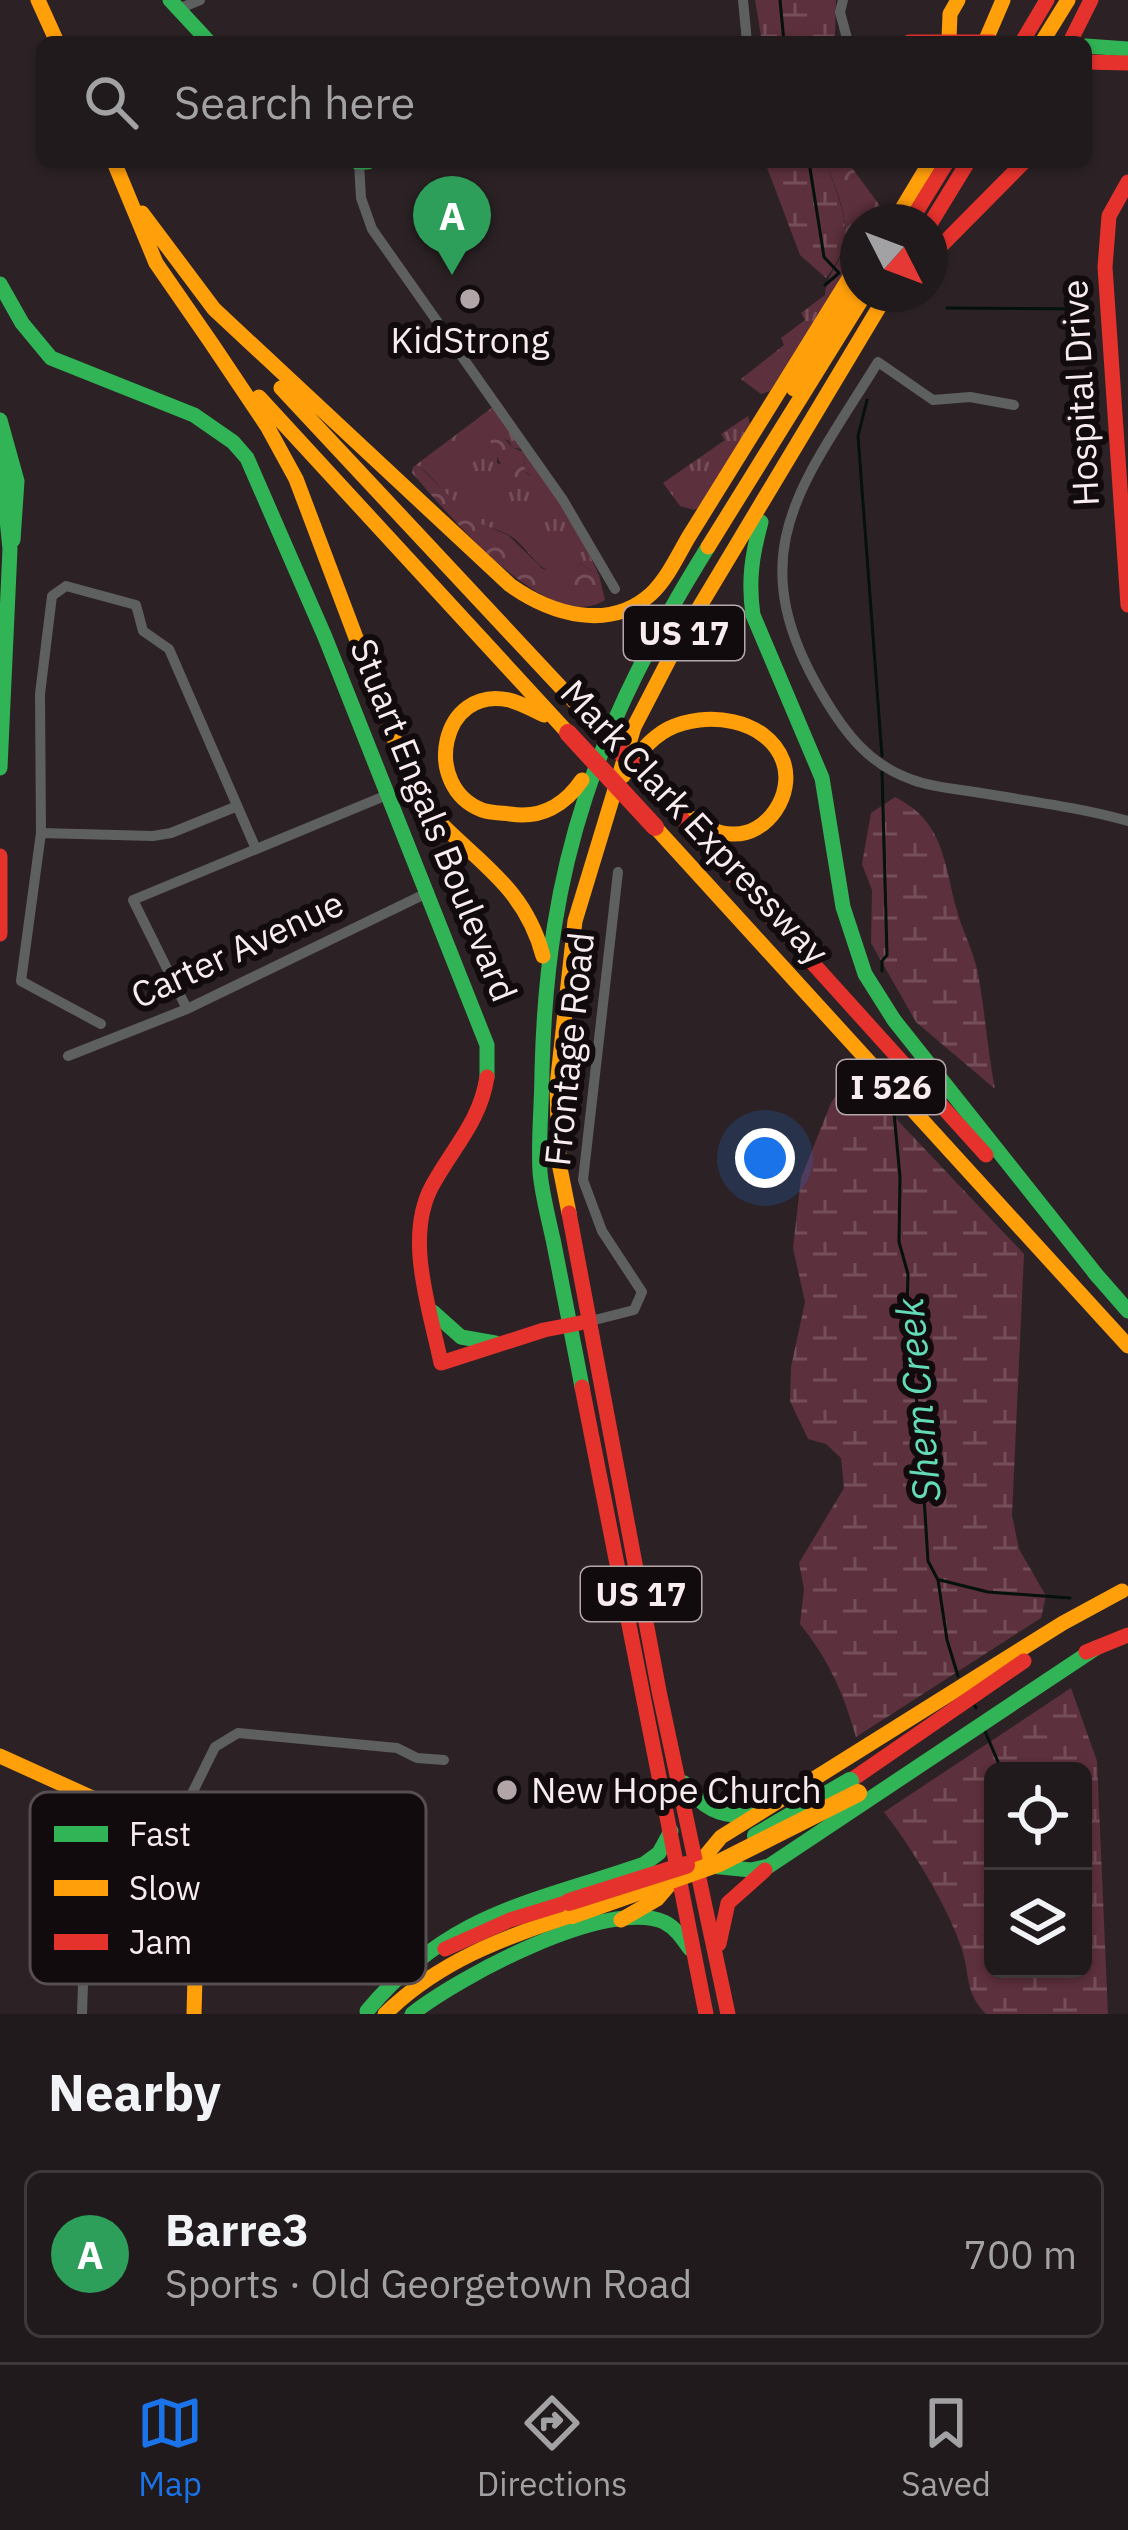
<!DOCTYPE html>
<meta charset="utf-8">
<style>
:root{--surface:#211a1c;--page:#292325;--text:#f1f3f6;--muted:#a2a1a3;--line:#3e383b;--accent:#1a73e8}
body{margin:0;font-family:"IBM Plex Sans",sans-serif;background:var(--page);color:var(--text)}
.controls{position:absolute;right:36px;bottom:36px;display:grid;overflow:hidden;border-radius:18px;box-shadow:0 3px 9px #0004}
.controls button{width:108px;height:108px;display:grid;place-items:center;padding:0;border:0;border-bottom:3px solid var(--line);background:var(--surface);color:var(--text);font:60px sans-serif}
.compass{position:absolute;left:840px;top:204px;width:108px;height:108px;border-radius:50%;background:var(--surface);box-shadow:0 3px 9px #0004;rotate:132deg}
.you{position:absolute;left:765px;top:1158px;width:42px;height:42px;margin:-30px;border:9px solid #fff;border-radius:50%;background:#1a73e8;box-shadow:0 0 0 18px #1a73e833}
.badge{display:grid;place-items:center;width:78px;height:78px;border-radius:50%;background:var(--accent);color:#fff;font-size:39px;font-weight:700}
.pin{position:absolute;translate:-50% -99px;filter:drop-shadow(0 3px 6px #0008)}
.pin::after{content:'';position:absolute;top:63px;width:42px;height:36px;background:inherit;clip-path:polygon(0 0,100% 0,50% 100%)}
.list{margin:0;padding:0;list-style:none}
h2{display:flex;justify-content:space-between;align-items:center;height:156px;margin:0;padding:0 48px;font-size:51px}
h2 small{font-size:39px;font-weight:400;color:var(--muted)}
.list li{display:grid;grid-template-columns:78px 1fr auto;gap:36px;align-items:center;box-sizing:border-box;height:168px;margin:0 24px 24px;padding:0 24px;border:3px solid var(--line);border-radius:18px}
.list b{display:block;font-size:45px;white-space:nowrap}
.list p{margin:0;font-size:39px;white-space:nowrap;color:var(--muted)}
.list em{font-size:39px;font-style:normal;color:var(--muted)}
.icon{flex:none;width:66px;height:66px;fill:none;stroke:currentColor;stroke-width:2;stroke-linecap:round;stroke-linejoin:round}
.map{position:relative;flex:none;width:1128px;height:2014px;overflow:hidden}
.search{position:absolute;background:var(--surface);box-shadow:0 3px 9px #0004;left:36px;right:36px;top:36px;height:132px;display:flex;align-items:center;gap:30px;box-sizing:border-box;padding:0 42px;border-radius:18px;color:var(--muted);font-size:45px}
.sheet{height:348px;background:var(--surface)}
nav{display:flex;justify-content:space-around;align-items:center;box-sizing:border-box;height:168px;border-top:3px solid var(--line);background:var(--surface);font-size:33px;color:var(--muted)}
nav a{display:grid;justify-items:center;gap:6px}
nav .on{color:var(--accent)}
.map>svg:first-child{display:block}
</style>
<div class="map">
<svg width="1128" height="2014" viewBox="0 0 1128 2014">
<defs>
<pattern id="grass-tufts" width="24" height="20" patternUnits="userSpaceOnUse" patternTransform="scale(3)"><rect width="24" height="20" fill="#5c303c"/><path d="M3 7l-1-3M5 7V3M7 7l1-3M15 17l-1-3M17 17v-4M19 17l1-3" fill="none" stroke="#744e58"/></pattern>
<pattern id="forest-crowns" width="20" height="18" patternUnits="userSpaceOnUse" patternTransform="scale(3)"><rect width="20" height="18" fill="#5c303c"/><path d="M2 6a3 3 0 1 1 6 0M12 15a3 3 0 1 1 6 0" fill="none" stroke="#744e58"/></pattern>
<pattern id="wetland-marsh" width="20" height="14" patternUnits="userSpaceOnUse" patternTransform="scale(3)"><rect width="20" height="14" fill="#5c303c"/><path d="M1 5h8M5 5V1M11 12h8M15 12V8" fill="none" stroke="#744e58"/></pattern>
</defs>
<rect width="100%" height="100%" fill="#2c2225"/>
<!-- grass -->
<path fill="url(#grass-tufts)" d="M825 295 830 297 770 391 761 394 741 379 784 345 781 338 805 320 801 313Z
M493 407 521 449 513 448 509 441 498 435 497 463 532 476 525 472 524 452 576 526 599 575 579 563 568 574C536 577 531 547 507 534 496 528 482 527 472 520 451 505 439 482 419 466L413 467Z
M748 416 750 424 702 506 694 510 680 506 663 483 725 440 721 434Z"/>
<!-- forest -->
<path fill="url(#forest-crowns)" d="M826 162H853L852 168 884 211 878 222H858V253L830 297 825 295C826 275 838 268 843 249 851 218 836 191 826 162Z
M496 429 513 448 524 452 525 472 539 486 524 488 508 481 488 436Z
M419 466 474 521 508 535 543 569 567 574 579 563 599 575 605 600C548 637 446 511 412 473L413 467Z"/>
<!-- wetland -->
<path fill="url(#wetland-marsh)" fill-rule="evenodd" d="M755 0H836L835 35 823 42H762Z
M765 162H826C841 207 860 236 826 278L800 255Z
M895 797C943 821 944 861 956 907 961 928 972 947 977 969 985 1008 987 1049 995 1089L916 1022 871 943 872 890 862 864 871 813Z
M851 1071 1024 1254 1012 1515 1019 1549 1046 1596 1041 1618 856 1737C843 1692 829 1660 800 1624L804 1589 799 1563 844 1488 841 1458 826 1444 808 1439 790 1401 791 1367 805 1302 793 1248 801 1178 831 1103Z
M1071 1688 1097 1761 1108 2014H986C963 1991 971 1972 960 1944 946 1904 910 1845 884 1812ZM993 1771H1083V1969H993Z"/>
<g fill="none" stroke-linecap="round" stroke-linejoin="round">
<!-- stream -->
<path stroke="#04110c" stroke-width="3" d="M780 0 784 42
M809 162 824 257 839 273 825 285
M947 308 1090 309
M867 400 858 436 882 756
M882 772 887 955 882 961V971
M894 1113 900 1177 899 1242 908 1274 906 1345 927 1455 924 1497 928 1561 938 1580 947 1640 958 1676
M940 1580 988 1592 1070 1598
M975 1706 976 1708
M984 1729 1002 1771"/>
<!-- street -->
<path stroke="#5e5f5f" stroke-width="10" d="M743 0 747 42
M843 0 840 12 848 42
M178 9 200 0
M359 163 361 198 372 229 563 500 615 589
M1014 405 970 397 933 400 878 362C802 485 738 552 822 694 845 733 869 765 913 780 932 787 955 789 975 792 1027 801 1078 807 1128 821
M41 833 153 836 171 833 235 807
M187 1009 133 900 387 795
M101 1024 21 981 41 833 40 694 52 596 66 586 136 605 143 631 169 649 256 849
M68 1056 187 1009 429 892
M587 1322 634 1310 642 1292 602 1231 583 1180 618 872
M58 1818 54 1943 61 1950 196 1957
M172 1834 215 1747 238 1733 397 1748 417 1758 444 1760
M82 2014 84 1954"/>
<!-- fast -->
<path stroke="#30b455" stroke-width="15" d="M170 0 209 42
M1086 46 1128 49
M357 162H368
M0 284 22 323 51 358 194 415 233 442 247 458 325 637 487 1045V1077
M0 420 17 481 13 540
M0 450 10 549 0 768
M761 522C752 555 748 581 753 615L822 778 843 907 865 974 894 1020 1099 1278
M1094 1272 1128 1311
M433 1312 461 1337 495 1343
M582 1387C573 1339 563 1291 554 1244 549 1220 542 1195 540 1172 538 1139 542 1104 542 1071 547 861 598 724 708 547
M684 1783C702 1807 719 1818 750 1815
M711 1866 751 1870 769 1866 1096 1648
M367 2011C450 1912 529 1904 644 1864L659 1853 671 1831
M412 2014C457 1978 607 1897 664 1922 676 1928 683 1939 690 1949"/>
<!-- slow -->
<path stroke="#ff9f0a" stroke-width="15" d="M38 0 57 42
M949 39 950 14 958 0
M985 42 1003 0
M1042 42 1068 0
M114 162 156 263 212 344
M142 213 214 309
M894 222 930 162
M214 309 510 585C551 614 609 632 651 594 667 579 677 557 688 538
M212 344 267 426 296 479 415 794C462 856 522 876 543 956
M281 388 581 709
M794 389 858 278
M259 397 568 733
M688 538 858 264
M708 547 865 294
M544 715C533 710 521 703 509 700 441 685 421 786 482 810 490 813 502 813 510 814 541 819 565 805 582 780
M623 776C635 758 649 739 668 729 705 710 767 718 783 761 795 793 768 836 732 834 717 834 702 825 689 817
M655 827 1128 1346
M569 1213 559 1163 557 1086 575 921 634 727 676 646 887 294
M0 1756 174 1835 192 1851 198 1864 194 2014
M697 1866 721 1837 1063 1623 1122 1591
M621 1920 657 1899 675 1878
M385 2014C438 1962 502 1938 572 1915"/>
<!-- jam -->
<path stroke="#e5322d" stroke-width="15" d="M909 42H992
M1022 42 1047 0
M1070 42 1091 0
M1086 62 1128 63
M1128 182 1109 216 1105 267 1128 605
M910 222 947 162
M930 224 968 162
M930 257 1024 162
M659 793 986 1155
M0 856V934
M487 1077C480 1122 453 1147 432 1186 404 1238 430 1309 441 1363L544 1330 580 1323
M569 1213 659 1691 728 2014
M582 1387 706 2014
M1086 1652 1128 1635
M850 1781 1024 1661
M719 1944 728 1903 765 1870
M445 1949 510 1920 569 1902"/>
<!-- fast-bridge -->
<path stroke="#30b455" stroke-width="18" d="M756 1836 850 1781"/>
<!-- slow-bridge -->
<path stroke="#ff9f0a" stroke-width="18" d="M572 1915 719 1863 858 1793"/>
<!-- jam-bridge -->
<path stroke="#e5322d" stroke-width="18" d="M581 709 659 793
M568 733 655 827
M569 1902 686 1865"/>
</g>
<!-- markers -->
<g fill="#b1a5a8" stroke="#120b0d" stroke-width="4.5">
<circle cx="470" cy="299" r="12"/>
<circle cx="507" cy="1790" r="12"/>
</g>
<g text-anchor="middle" stroke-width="12" stroke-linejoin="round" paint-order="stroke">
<!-- shield labels -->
<g fill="#120b0d" stroke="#b4a8ab" stroke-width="3">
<rect x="624" y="606" width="120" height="54" rx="9"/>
<rect x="837" y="1060" width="108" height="54" rx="9"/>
<rect x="581" y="1567" width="120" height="54" rx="9"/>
</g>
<g font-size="33" font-weight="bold" fill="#f9ecef">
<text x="684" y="645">US 17</text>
<text x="891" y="1099">I 526</text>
<text x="641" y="1606">US 17</text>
</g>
<!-- poi labels -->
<g font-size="36" fill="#f9ecef" stroke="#120b0d">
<text x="470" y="353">KidStrong</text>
<text x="531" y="1803" text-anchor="start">New Hope Church</text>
</g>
<!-- street labels -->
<g font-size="36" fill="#f9ecef" stroke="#120b0d">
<text transform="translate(1080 393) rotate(-93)" y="13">Hospital Drive</text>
<text transform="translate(434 820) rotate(68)" y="13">Stuart Engals Boulevard</text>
<text transform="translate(695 822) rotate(47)" y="13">Mark Clark Expressway</text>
<text transform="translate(237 949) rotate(-25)" y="13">Carter Avenue</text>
<text transform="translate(569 1049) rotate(-84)" y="13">Frontage Road</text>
</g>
<!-- water labels -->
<g font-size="39" font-style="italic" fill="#64dbb7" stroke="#120b0d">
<text transform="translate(918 1400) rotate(-95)" y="14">Shem Creek</text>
</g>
</g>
<!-- legend -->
<rect x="30" y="1792" width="396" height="192" rx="18" fill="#120b0d" stroke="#574e51" stroke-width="3"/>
<rect x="54" y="1826" width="54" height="16" fill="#30b455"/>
<rect x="54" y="1880" width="54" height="16" fill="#ff9f0a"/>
<rect x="54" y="1934" width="54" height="16" fill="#e5322d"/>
<g font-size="33" fill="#f9ecef">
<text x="129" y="1846">Fast</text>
<text x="129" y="1900">Slow</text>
<text x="129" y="1954">Jam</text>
</g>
</svg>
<div class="controls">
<button><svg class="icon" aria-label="locate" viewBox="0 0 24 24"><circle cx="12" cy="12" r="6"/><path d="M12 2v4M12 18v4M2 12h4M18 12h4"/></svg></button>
<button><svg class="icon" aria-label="layers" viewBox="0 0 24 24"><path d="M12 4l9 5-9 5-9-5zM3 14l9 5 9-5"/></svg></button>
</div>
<svg class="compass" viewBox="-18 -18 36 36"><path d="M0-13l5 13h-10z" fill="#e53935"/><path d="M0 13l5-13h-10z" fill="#a2a1a3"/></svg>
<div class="you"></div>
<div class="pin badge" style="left:452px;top:275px;background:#2e9e5b">A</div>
<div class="search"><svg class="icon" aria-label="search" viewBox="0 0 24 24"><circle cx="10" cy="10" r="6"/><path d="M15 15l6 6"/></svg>Search here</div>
</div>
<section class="sheet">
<h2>Nearby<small></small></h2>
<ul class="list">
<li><span class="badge" style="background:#2e9e5b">A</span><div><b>Barre3</b><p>Sports · Old Georgetown Road</p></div><em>700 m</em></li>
</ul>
</section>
<nav>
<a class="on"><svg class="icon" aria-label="map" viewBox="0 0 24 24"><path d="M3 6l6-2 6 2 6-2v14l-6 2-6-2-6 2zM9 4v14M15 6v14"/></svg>Map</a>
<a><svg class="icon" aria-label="directions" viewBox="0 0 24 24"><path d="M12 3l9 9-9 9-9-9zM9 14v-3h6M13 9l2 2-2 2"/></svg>Directions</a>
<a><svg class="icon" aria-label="saved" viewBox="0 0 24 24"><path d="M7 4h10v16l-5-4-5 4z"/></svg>Saved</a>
</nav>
